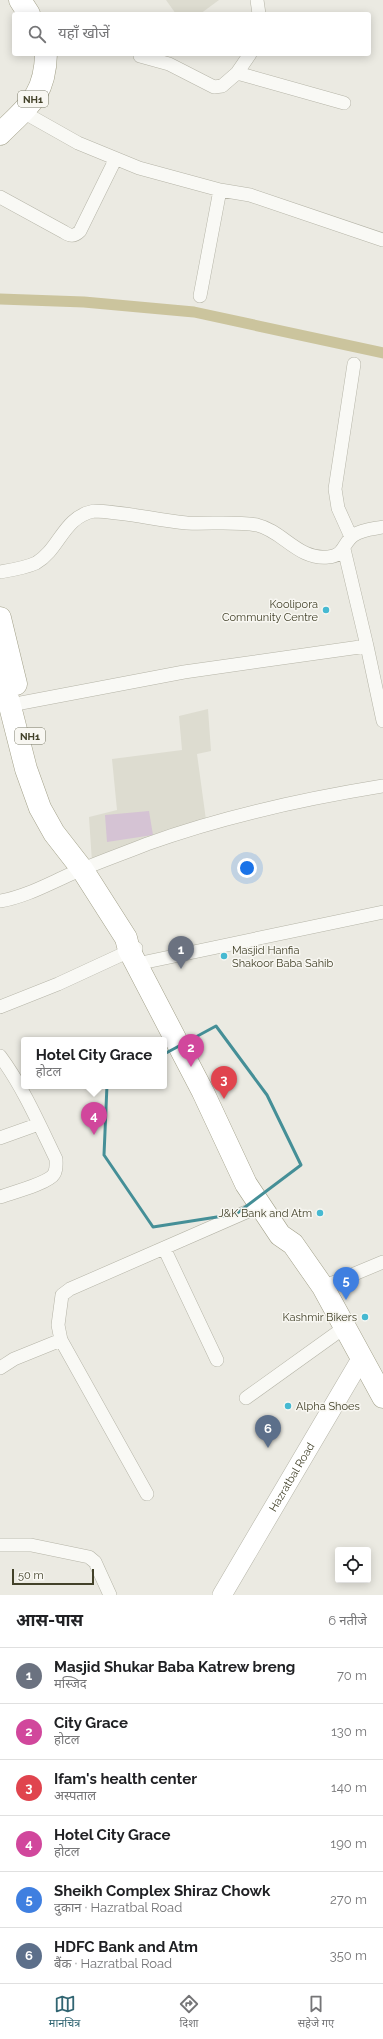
<!DOCTYPE html>
<html lang="hi">
<meta charset="utf-8">
<style>
:root{--surface:#fff;--page:#f6f6f6;--text:#202124;--muted:#757577;--line:#e0e0e0;--accent:#316572}
body{margin:0;font-family:Raleway,"Noto Sans Devanagari",sans-serif;background:var(--page);color:var(--text)}
.controls{position:absolute;right:12px;bottom:12px;display:grid;overflow:hidden;border-radius:4px;box-shadow:0 2px 10px #0003}
.controls button{width:36px;height:36px;display:grid;place-items:center;padding:0;border:0;border-bottom:1px solid var(--line);background:var(--surface);color:var(--text);font:20px sans-serif}
.scale{position:absolute;left:12px;bottom:10px;width:82px;box-sizing:border-box;padding-left:4px;border:2px solid #43422a;border-top:0;font-size:11px;line-height:14px;white-space:nowrap;color:#43422a;-webkit-text-stroke:3px #f8f7f2;paint-order:stroke}
.you{position:absolute;left:247px;top:868px;width:14px;height:14px;margin:-10px;border:3px solid #fff;border-radius:50%;background:#1a73e8;box-shadow:0 0 0 6px #1a73e833}
.badge{display:grid;place-items:center;width:26px;height:26px;border-radius:50%;background:var(--accent);color:#fff;font-size:13px;font-weight:700}
.pin{position:absolute;translate:-50% -33px;filter:drop-shadow(0 1px 2px #0008)}
.pin::after{content:'';position:absolute;top:21px;width:14px;height:12px;background:inherit;clip-path:polygon(0 0,100% 0,50% 100%)}
.popup{position:absolute;left:21px;top:1037px;width:146px;height:52px;box-sizing:border-box;display:grid;place-content:center;border-radius:4px;background:var(--surface);filter:drop-shadow(0 1px 3px #0005);font-size:13px;white-space:nowrap;color:var(--muted)}
.popup b{font-size:15px;color:var(--text)}
.popup::after{content:'';position:absolute;left:50%;top:100%;margin-left:-8px;border:8px solid transparent;border-top-color:var(--surface)}
.list{margin:0;padding:0;list-style:none}
h2{display:flex;justify-content:space-between;align-items:center;height:52px;margin:0;padding:0 16px;font-size:17px}
h2 small{font-size:13px;font-weight:400;color:var(--muted)}
.list li{display:grid;grid-template-columns:26px 1fr auto;gap:12px;align-items:center;box-sizing:border-box;height:56px;padding:0 16px;border-top:1px solid var(--line)}
.list b{display:block;font-size:15px;white-space:nowrap}
.list p{margin:0;font-size:13px;white-space:nowrap;color:var(--muted)}
.list em{font-size:13px;font-style:normal;color:var(--muted)}
.icon{flex:none;width:22px;height:22px;fill:none;stroke:currentColor;stroke-width:2;stroke-linecap:round;stroke-linejoin:round}
.map{position:relative;flex:none;width:383px;height:1595px;overflow:hidden}
.search{position:absolute;background:var(--surface);box-shadow:0 2px 10px #0003;left:12px;right:12px;top:12px;height:44px;display:flex;align-items:center;gap:10px;box-sizing:border-box;padding:0 14px;border-radius:4px;color:var(--muted);font-size:15px}
.sheet{height:388px;background:var(--surface)}
nav{display:flex;justify-content:space-around;align-items:center;box-sizing:border-box;height:56px;border-top:1px solid var(--line);background:var(--surface);font-size:11px;color:var(--muted)}
nav a{display:grid;justify-items:center;gap:2px}
nav .on{color:var(--accent)}
.map>svg:first-child{display:block}
</style>
<div class="map">
<svg width="383" height="1595" viewBox="0 0 383 1595">
<rect width="100%" height="100%" fill="#ebeae2"/>
<!-- built -->
<path fill="#dddcd0" d="M166 0H219L200 14H176Z
M208 709 211 751 197 754 206 820 92 862 89 817 117 810 112 759 182 750 179 716Z"/>
<!-- pitch -->
<path fill="#d5c3d4" d="M149 811 153 835 107 842 105 815Z"/>
<g fill="none" stroke-linecap="round" stroke-linejoin="round">
<!-- canal -->
<path stroke="#cbc49d" stroke-width="11" d="M0 299 84 302 194 312 383 353"/>
<!-- street casing -->
<g stroke="#b5b4a7" stroke-width="14">
<path id="street" d="M257 0 259 14
M140 56 169 64 214 87 222 86 237 73 344 103
M237 73 250 54
M23 112 78 143 139 168 220 190 250 195 383 240
M0 197 64 232C70 236 74 237 80 231L115 160
M200 296 220 190
M351 537 338 508 335 489 354 364
M344 549 367 646 383 721
M0 572C12 570 25 568 36 563 60 549 63 517 94 511 125 512 156 520 187 523 210 524 235 521 257 525 283 531 298 560 328 557 345 556 343 542 354 535 363 529 373 529 383 527
M21 703 184 672 367 646
M0 901C25 897 48 884 71 874 96 863 122 854 147 844 224 816 303 799 383 786
M146 962 383 912
M0 1007 58 984 136 948
M0 1056C23 1087 39 1124 56 1159 56 1164 57 1169 54 1174 49 1183 11 1193 0 1197
M0 1138 39 1124
M164 1248 217 1360
M323 1287 383 1262
M0 1368 14 1359 61 1340
M246 1398 345 1327
M147 1494 61 1340 58 1325 62 1295 70 1289 260 1206
M0 1545H31L89 1557 95 1562 110 1595"/>
</g>
<!-- secondary casing -->
<g stroke="#b5b4a7" stroke-width="20">
<g id="secondary">
<path id="s1" d="M222 1595 361 1359"/>
</g>
</g>
<!-- highway casing -->
<g stroke="#a2a089" stroke-width="23">
<path id="highway" d="M20 0 29 14
M0 134C28 106 45 96 46 54
M0 618 16 684
M0 667 26 769 40 808 54 833 82 869 126 938 129 950 203 1092 246 1184 280 1235 293 1244 323 1287 383 1397"/>
</g>
<!-- street -->
<use href="#street" stroke="#f9f9f5" stroke-width="13"/>
<!-- secondary -->
<use href="#secondary" stroke="#fff" stroke-width="19"/>
<!-- highway -->
<use href="#highway" stroke="#fff" stroke-width="22"/>
</g>
<!-- marked area -->
<path fill="none" stroke="#458f97" stroke-width="3" stroke-linejoin="round" d="M216 1026 267 1095 301 1165 236 1214 153 1227 104 1155 107 1085Z"/>
<!-- markers -->
<g fill="#46b9d1" stroke="#f8f7f2" stroke-width="1.5">
<circle cx="326" cy="610" r="4"/>
<circle cx="224" cy="956" r="4"/>
<circle cx="320" cy="1213" r="4"/>
<circle cx="365" cy="1317" r="4"/>
<circle cx="288" cy="1406" r="4"/>
</g>
<g text-anchor="middle" stroke-width="3" stroke-linejoin="round" paint-order="stroke">
<!-- shield labels -->
<g fill="#f8f7f2" stroke="#797866" stroke-width="1">
<rect x="18" y="91" width="30" height="16" rx="3"/>
<rect x="15" y="728" width="30" height="16" rx="3"/>
</g>
<g font-size="10" font-weight="bold" fill="#43422a">
<text x="33" y="103">NH1</text>
<text x="30" y="740">NH1</text>
</g>
<!-- poi labels -->
<g font-size="11" fill="#43422a" stroke="#f8f7f2" text-anchor="end">
<text x="318" y="608">Koolipora<tspan x="318" dy="13">Community Centre</tspan></text>
<text x="232" y="954" text-anchor="start">Masjid Hanfia<tspan x="232" dy="13">Shakoor Baba Sahib</tspan></text>
<text x="312" y="1217">J&amp;K Bank and Atm</text>
<text x="357" y="1321">Kashmir Bikers</text>
<text x="296" y="1410" text-anchor="start">Alpha Shoes</text>
</g>
<!-- street labels -->
<g font-size="11" fill="#43422a" stroke="#f8f7f2">
<text dy="4" stroke="none"><textPath href="#s1" startOffset="137">Hazratbal Road</textPath></text>
</g>
</g>
</svg>
<div class="controls">
<button><svg class="icon" aria-label="locate" viewBox="0 0 24 24"><circle cx="12" cy="12" r="6"/><path d="M12 2v4M12 18v4M2 12h4M18 12h4"/></svg></button>
</div>
<div class="scale">50 m</div>
<div class="you"></div>
<div class="pin badge" style="left:181px;top:969px;background:#6b7280">1</div>
<div class="pin badge" style="left:191px;top:1067px;background:#d1479c">2</div>
<div class="pin badge" style="left:224px;top:1099px;background:#e0444e">3</div>
<div class="pin badge" style="left:94px;top:1135px;background:#d1479c">4</div>
<div class="popup"><b>Hotel City Grace</b>होटल</div>
<div class="pin badge" style="left:346px;top:1300px;background:#3f7fe0">5</div>
<div class="pin badge" style="left:268px;top:1448px;background:#5c6f8a">6</div>
<div class="search"><svg class="icon" aria-label="search" viewBox="0 0 24 24"><circle cx="10" cy="10" r="6"/><path d="M15 15l6 6"/></svg>यहाँ खोजें</div>
</div>
<section class="sheet">
<h2>आस-पास<small>6 नतीजे</small></h2>
<ul class="list">
<li><span class="badge" style="background:#6b7280">1</span><div><b>Masjid Shukar Baba Katrew breng</b><p>मस्जिद</p></div><em>70 m</em></li>
<li><span class="badge" style="background:#d1479c">2</span><div><b>City Grace</b><p>होटल</p></div><em>130 m</em></li>
<li><span class="badge" style="background:#e0444e">3</span><div><b>Ifam's health center</b><p>अस्पताल</p></div><em>140 m</em></li>
<li><span class="badge" style="background:#d1479c">4</span><div><b>Hotel City Grace</b><p>होटल</p></div><em>190 m</em></li>
<li><span class="badge" style="background:#3f7fe0">5</span><div><b>Sheikh Complex Shiraz Chowk</b><p>दुकान · Hazratbal Road</p></div><em>270 m</em></li>
<li><span class="badge" style="background:#5c6f8a">6</span><div><b>HDFC Bank and Atm</b><p>बैंक · Hazratbal Road</p></div><em>350 m</em></li>
</ul>
</section>
<nav>
<a class="on"><svg class="icon" aria-label="map" viewBox="0 0 24 24"><path d="M3 6l6-2 6 2 6-2v14l-6 2-6-2-6 2zM9 4v14M15 6v14"/></svg>मानचित्र</a>
<a><svg class="icon" aria-label="directions" viewBox="0 0 24 24"><path d="M12 3l9 9-9 9-9-9zM9 14v-3h6M13 9l2 2-2 2"/></svg>दिशा</a>
<a><svg class="icon" aria-label="saved" viewBox="0 0 24 24"><path d="M7 4h10v16l-5-4-5 4z"/></svg>सहेजे गए</a>
</nav>
